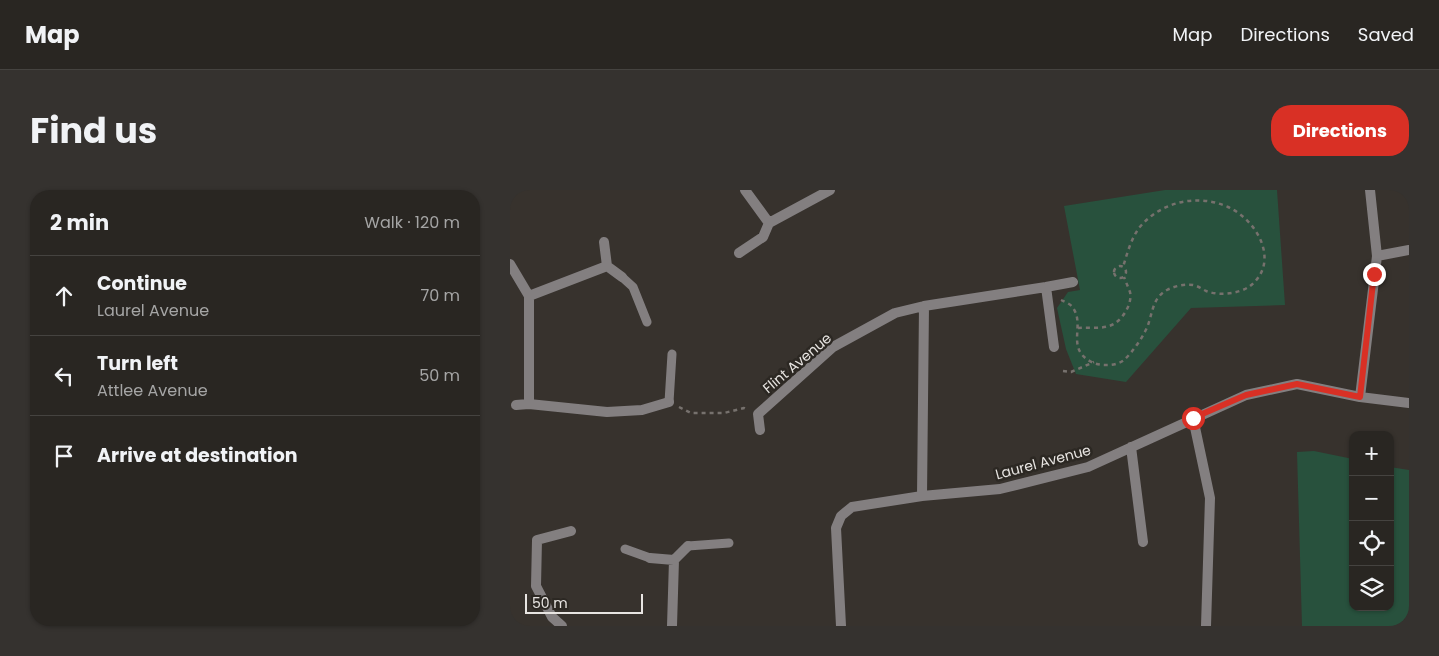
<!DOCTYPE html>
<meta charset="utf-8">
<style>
:root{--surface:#292622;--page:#35322f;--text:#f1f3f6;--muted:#a5a5a5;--line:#454340;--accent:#d93025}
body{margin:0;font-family:Poppins,sans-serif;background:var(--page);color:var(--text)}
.controls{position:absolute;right:15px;bottom:15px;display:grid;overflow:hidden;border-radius:10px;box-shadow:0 1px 4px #0004}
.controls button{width:45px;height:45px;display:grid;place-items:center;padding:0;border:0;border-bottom:1px solid var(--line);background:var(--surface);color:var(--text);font:25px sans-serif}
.scale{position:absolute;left:15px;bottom:12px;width:118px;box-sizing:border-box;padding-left:5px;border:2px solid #e8e5e2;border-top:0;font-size:14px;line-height:18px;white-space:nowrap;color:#e8e5e2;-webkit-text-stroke:4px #2c2823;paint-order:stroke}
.stop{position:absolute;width:15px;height:15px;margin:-11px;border:4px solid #d93025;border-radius:50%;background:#fff}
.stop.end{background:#d93025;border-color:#fff;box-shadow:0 1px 5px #0008}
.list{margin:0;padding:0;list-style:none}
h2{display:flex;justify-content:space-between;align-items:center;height:65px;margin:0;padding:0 20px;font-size:21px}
h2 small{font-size:16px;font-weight:400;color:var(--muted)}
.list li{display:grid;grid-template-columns:32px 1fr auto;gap:15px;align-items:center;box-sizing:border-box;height:80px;padding:0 20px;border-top:1px solid var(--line)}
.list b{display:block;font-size:19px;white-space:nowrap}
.list p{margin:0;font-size:16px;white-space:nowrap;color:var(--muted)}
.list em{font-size:16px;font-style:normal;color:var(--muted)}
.icon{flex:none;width:28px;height:28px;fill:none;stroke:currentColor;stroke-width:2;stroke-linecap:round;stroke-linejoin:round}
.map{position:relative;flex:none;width:899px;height:436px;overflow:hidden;border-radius:20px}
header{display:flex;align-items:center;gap:30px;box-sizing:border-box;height:70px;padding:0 25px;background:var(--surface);border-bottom:1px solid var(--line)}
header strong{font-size:24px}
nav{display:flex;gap:28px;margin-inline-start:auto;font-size:18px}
.intro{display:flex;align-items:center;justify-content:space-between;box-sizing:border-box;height:120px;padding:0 30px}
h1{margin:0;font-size:35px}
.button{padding:12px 22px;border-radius:20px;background:var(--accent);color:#fff;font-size:18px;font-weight:700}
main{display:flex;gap:30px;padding:0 30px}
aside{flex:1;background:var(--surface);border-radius:20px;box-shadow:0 1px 4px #0004}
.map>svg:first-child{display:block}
</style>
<header>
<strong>Map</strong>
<nav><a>Map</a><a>Directions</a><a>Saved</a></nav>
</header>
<div class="intro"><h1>Find us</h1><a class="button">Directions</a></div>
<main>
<aside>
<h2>2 min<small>Walk · 120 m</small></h2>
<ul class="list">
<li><svg class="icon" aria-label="ahead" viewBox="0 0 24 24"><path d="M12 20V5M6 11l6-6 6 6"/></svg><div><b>Continue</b><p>Laurel Avenue</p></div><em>70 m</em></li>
<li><svg class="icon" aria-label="left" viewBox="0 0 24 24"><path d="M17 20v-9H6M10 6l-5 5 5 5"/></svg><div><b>Turn left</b><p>Attlee Avenue</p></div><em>50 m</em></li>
<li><svg class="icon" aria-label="arrive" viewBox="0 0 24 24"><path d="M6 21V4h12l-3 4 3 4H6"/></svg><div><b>Arrive at destination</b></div></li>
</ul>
</aside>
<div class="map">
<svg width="899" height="436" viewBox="0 0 899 436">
<rect width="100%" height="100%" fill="#37322d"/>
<!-- green -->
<path fill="#28513d" d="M655 0H767L775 115 681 118 616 192 566 184 556 159 547 118 558 102 570 100 554 16Z
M804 261 843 269V417H880V277L899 280V436H792L787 262Z"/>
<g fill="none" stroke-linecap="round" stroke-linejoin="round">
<!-- path -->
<path stroke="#76716d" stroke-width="2.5" stroke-dasharray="4 4" stroke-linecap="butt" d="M604 82a6 6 0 1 1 12 0a6 6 0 1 1-12 0Z
M551 110C555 112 561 114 563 118 575 135 557 156 578 170 584 174 590 175 596 175 602 175 609 174 614 170 623 162 636 143 639 132 643 119 644 107 657 100 665 96 674 94 683 95 688 96 692 99 696 101 709 106 729 104 740 96 771 72 747 30 718 17 687 3 650 12 629 38 621 49 617 64 613 77
M568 138C578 137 590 139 599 136 611 133 623 114 620 102 618 97 616 92 614 87
M553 181 561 182 584 172
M169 217 181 223H214L234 218 236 219"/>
<!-- service -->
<path stroke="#837f80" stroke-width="9" d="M112 87 123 97 137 132
M159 212 162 164
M178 356 219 353
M115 359 140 368"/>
<!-- minor -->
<path stroke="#837f80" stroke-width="10" d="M235 0 259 33
M94 52 97 76
M229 63 253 47 259 33 320 0
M867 66 899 60
M0 74 19 106V214
M536 97 544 157
M19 106 97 76 112 87
M850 207 867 66 860 0
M6 215 19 214 97 222 132 220 159 212
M683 228 700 308 696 436
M250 240 248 224 323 157 385 123 414 116 536 97 563 92
M621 257 633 352
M412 306 414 116
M140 368 164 370 162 436
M164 370 178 356
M52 436 42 427 26 396 27 350 61 341
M331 436 326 338 331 326 342 317 412 306 490 299 578 277 736 205 787 194 850 207 899 213"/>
</g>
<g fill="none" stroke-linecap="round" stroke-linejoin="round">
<!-- route -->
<path stroke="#d93025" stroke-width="6" d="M683 228 736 205 787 194 850 207 864 84"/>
</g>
<g text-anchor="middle" stroke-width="5" stroke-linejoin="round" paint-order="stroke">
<!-- street labels -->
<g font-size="14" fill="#e8e5e2" stroke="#2c2823">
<text transform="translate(287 173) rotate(-40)" y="5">Flint Avenue</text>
<text transform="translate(533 272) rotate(-15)" y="5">Laurel Avenue</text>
</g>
</g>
</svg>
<div class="controls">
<button>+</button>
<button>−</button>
<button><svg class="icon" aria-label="locate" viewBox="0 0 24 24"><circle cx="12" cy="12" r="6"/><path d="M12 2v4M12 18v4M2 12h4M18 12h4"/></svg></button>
<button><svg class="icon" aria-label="layers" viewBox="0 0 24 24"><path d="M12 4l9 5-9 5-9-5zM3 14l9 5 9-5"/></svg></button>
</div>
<div class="scale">50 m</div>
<div class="stop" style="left:683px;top:228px"></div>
<div class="stop end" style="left:864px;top:84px"></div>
</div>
</main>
